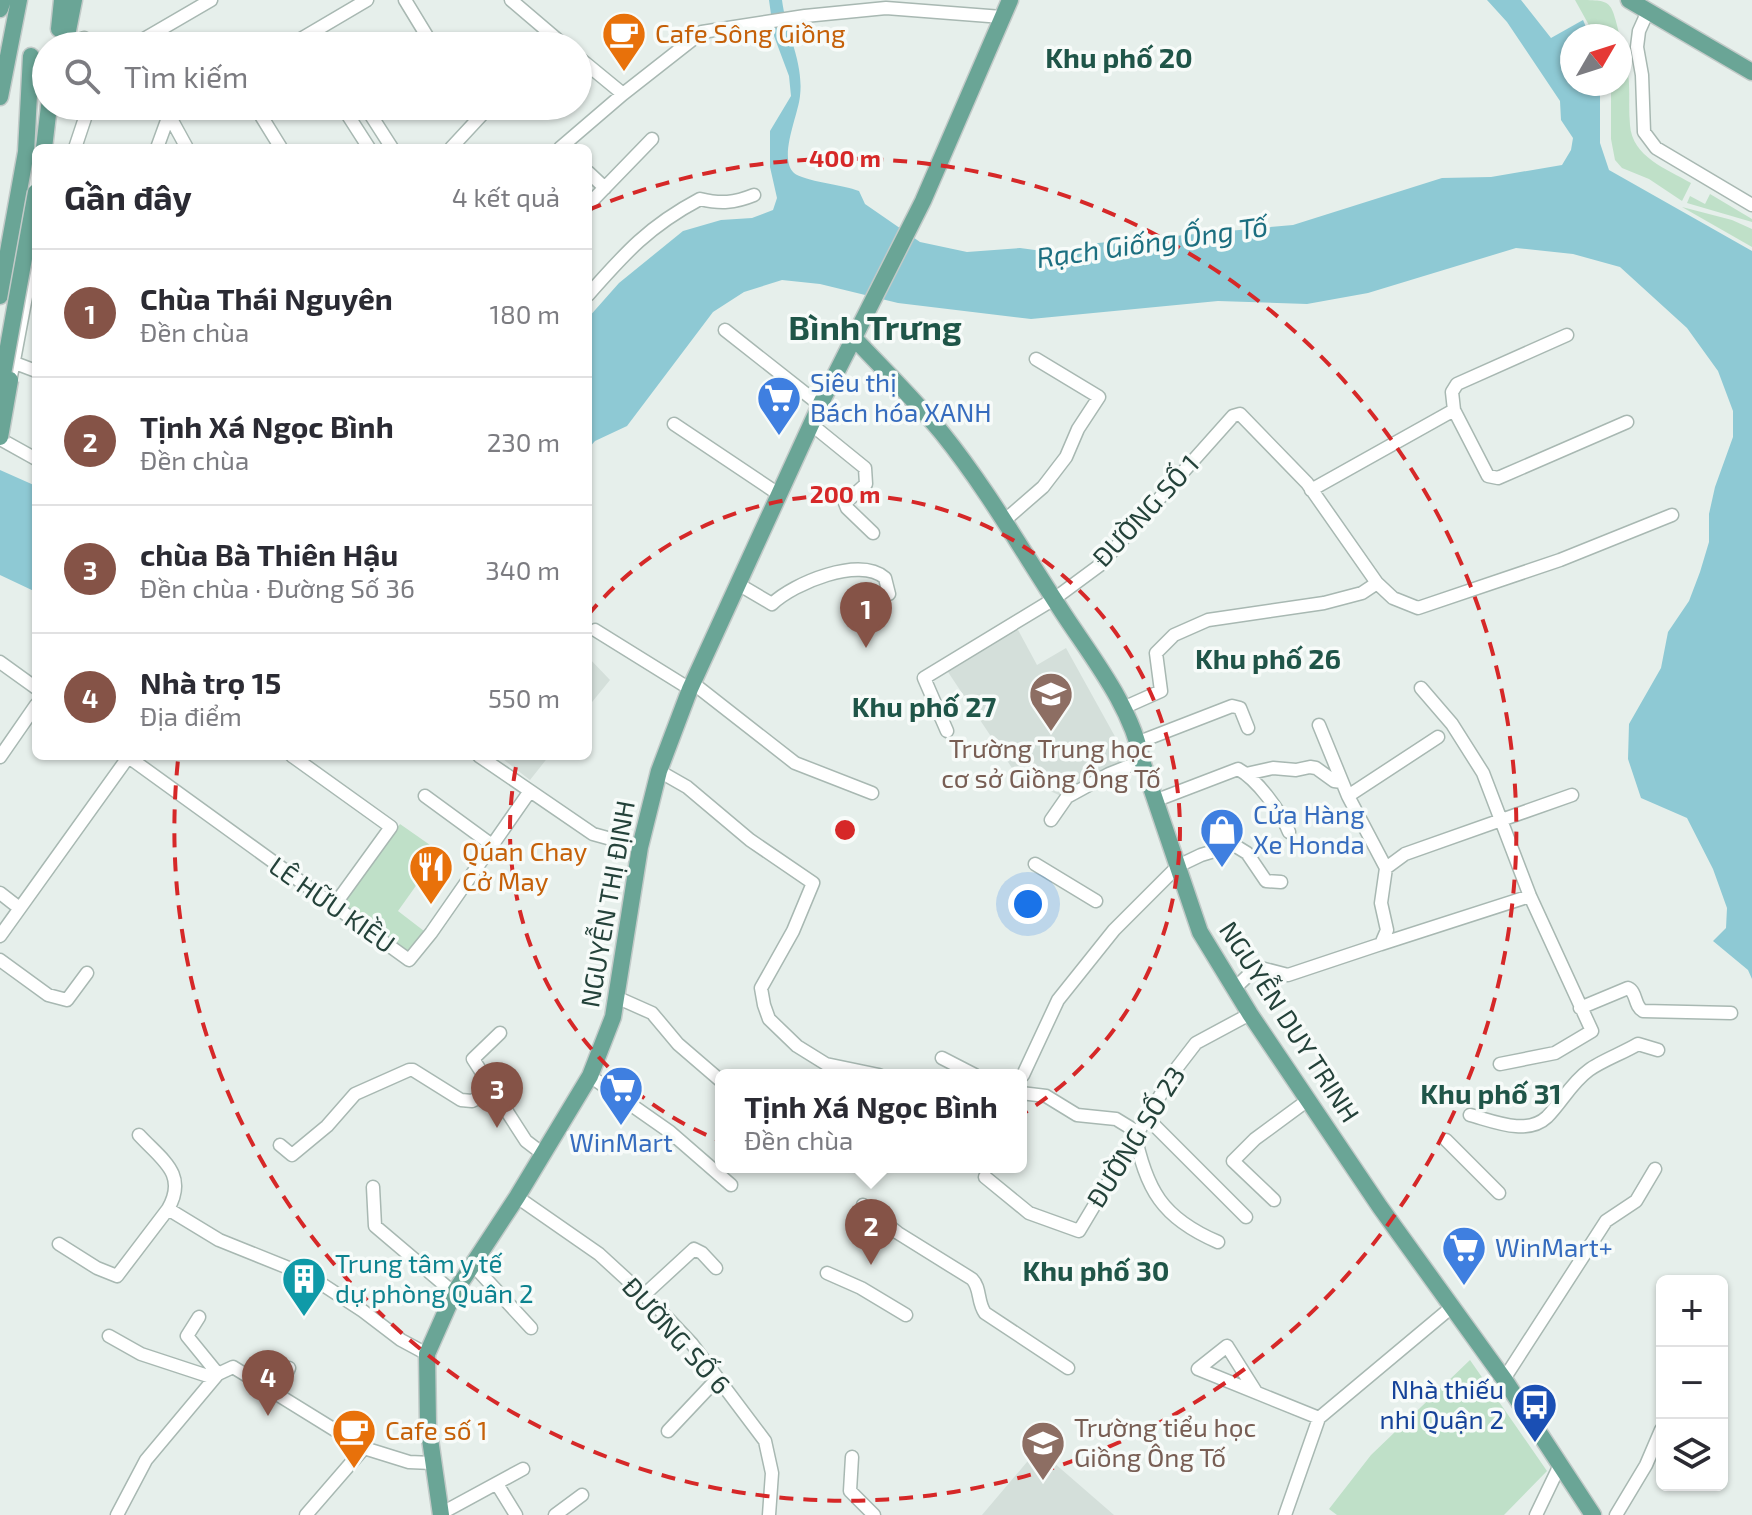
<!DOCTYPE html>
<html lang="vi">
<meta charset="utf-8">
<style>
:root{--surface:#fff;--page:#f7f7f7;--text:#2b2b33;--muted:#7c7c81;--line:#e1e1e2;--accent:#855347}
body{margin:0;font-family:"Exo 2",sans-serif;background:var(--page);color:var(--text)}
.controls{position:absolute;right:24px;bottom:24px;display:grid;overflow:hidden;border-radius:12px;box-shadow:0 2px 6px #0004}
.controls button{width:72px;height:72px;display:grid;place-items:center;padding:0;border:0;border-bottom:2px solid var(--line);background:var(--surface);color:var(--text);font:40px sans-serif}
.compass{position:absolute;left:1560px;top:24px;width:72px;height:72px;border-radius:50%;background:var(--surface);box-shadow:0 2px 6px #0004;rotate:51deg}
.you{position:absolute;left:1028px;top:904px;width:28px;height:28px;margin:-20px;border:6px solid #fff;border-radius:50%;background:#1a73e8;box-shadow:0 0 0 12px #1a73e833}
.badge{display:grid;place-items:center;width:52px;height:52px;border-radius:50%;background:var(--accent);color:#fff;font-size:26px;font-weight:700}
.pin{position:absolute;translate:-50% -66px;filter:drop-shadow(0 2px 4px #0008)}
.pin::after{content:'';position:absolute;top:42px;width:28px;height:24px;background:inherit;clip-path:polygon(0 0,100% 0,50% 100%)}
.popup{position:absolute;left:715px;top:1069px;width:312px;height:104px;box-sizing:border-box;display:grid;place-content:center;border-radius:12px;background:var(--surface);filter:drop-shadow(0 2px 6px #0005);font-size:26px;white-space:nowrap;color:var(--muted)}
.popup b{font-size:30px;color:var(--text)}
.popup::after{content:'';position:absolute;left:50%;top:100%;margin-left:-16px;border:16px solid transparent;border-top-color:var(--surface)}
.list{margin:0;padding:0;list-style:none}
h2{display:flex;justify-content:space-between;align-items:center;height:104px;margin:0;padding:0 32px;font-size:34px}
h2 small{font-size:26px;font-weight:400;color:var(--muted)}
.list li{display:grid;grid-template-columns:52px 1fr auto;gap:24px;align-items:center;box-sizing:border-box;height:128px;padding:0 32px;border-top:2px solid var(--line)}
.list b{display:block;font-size:30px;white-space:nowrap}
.list p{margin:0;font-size:26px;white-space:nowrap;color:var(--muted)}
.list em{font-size:26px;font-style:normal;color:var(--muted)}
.icon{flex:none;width:44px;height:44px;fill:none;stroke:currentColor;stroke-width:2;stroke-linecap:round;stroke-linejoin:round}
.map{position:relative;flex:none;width:1752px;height:1515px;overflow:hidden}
.search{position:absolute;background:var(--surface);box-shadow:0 2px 6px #0004;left:32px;top:32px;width:560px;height:88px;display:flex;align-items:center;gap:20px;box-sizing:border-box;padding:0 28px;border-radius:44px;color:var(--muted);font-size:30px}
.panel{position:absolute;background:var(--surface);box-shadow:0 2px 6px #0004;left:32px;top:144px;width:560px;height:616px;border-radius:12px}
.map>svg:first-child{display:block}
</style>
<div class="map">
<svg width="1752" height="1515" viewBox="0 0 1752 1515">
<rect width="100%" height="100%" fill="#e6efeb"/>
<!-- built -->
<path fill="#d4dfda" d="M1017 628 1037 665 1066 648 1128 760 1059 795 1018 777 946 669Z
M588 657 610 680 588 707Z
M499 756H549L530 780Z
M1038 1449 1114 1515H982Z"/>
<!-- green -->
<path fill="#bfe0c8" d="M1575 0C1614 0 1610 0 1620 36H1595Z
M1627 67C1631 86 1628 105 1630 125 1632 157 1667 169 1691 183L1682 201 1649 179 1622 168 1615 160 1611 139V84H1620L1623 68Z
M1710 194 1752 219V222L1687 203 1690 196 1705 204Z
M1682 207 1732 220 1752 229V247Z
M400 824 440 852 398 911 424 931 409 952 342 905Z
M1470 1360 1547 1471 1504 1515H1337L1329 1509 1371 1455Z"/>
<!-- water -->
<path fill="#8ec9d4" d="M769 0H782C786 33 804 62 800 96 798 116 778 158 794 173 803 181 844 185 859 191L865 204 920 242 967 252 1020 248 1050 252 1098 243 1293 225 1442 178 1491 177 1562 165 1571 150 1573 138 1561 120 1560 101 1507 22 1487 0H1521L1551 38 1583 20 1590 36H1572V84H1600V143L1609 170 1752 251V979L1748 970 1713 941 1726 928 1727 908 1713 869 1687 818 1641 798 1628 759 1629 724 1661 668 1668 632 1689 601 1700 572 1709 542V514L1715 487 1733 437V411L1718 371 1687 328 1620 267 1573 254 1516 248 1368 293 1307 304 1218 301 1031 319 898 303 820 284 782 280 744 292 713 312 627 426 595 441 588 449V318L619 283 683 231 721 220 752 218 773 210 777 198 770 167V131L791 96 789 76 774 36Z
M0 470 36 486V592L0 575Z"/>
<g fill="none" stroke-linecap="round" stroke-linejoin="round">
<!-- minor casing -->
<g stroke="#a8b8b2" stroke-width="15">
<path id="minor" d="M405 0 433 46
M511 0 565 46
M1648 11 1639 31 1637 47 1642 75 1644 132 1656 148 1752 205
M315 31 325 46
M65 45 84 38 97 46
M132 46 211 0
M289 46 367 0
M578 57 623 94
M147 106 169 115 185 106
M164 106 187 148
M255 106 281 148
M342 106 369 148
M365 106 392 148
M468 106 477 120
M75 148 89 106
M157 148 169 115
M451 148 490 106
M560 148 623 94 702 32 805 16 886 8 1002 17
M588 172 605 188
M588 205 652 139
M588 295C625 253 649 226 700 199 721 204 734 203 754 195
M725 330 820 405
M7 360 36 371
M9 387 28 286 36 261
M1454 410 1452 392 1457 384 1567 335
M674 424 780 495
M812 425 865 468 866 484 845 503 847 508 873 533
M0 439 36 459
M1311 490 1454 410 1488 476 1498 478 1627 422
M1005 520 1043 487 1066 457 1078 429 1099 397 1036 359
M738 584 772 604C794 583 859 556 885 578L889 594
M595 630 690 689
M0 662 36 688
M694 684 795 763 872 793
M1421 688 1452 724 1483 773 1530 896 1592 1031 1555 1053 1500 1064
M1123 708 1161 691 1156 653 1174 635 1208 620 1324 603 1362 593 1377 583
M1319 725 1348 796 1386 868
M947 731 924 678 1054 599 1100 565 1233 416 1240 414 1307 483 1377 583 1393 598 1418 608 1560 560 1672 515
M1139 742 1232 706 1240 708 1248 728
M127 756 409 960 431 933 530 791
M292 756 391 827 333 907
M479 756 593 834 640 847
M0 757 36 705
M659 771 687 787 750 840 813 883 793 931 761 988 764 1005 769 1019 797 1046 826 1064 879 1075
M1246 774 1273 768 1296 770 1310 767 1316 768 1334 781 1342 782
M425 796 492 845
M1348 796 1438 737
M1157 800 1238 769C1257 779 1281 812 1289 832
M1051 820 1067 797 1109 774 1142 761
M1035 864 1096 901
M0 893 18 907
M0 936 129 756
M1381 944 1530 896
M0 960 48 995 67 1000 87 973
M1235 988 1257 967 1288 975 1381 944 1387 930 1381 903 1386 868 1405 854 1572 795
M616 997 652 1013 678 1044 721 1081
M1580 1008 1628 988C1637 992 1634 1006 1643 1011L1731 1013
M500 1033 473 1059 526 1141 543 1154
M942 1058 975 1075
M1023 1075 1058 1000 1114 930 1178 866 1201 855 1234 845 1247 853 1266 881 1281 882
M590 1076 670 1132 731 1185
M1021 1093 1046 1096 1077 1115 1116 1119 1134 1130C1146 1190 1162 1218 1218 1242
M1470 1115C1493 1121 1527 1136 1547 1117 1562 1102 1571 1083 1589 1070 1601 1061 1623 1053 1638 1044L1658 1050
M1146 1117 1246 1217
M139 1135C162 1160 188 1174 168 1209L219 1240 311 1277 363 1311 401 1340 427 1354
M1446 1140 1499 1193
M280 1145 292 1155 327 1126 355 1094 409 1070H413L461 1100 472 1101 493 1091
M985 1177 1029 1213 1079 1231 1176 1069 1196 1043 1250 1014
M373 1187 375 1226 454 1293
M517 1197 599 1254 659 1309 692 1344 765 1441 772 1473 769 1515
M1274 1200 1233 1161 1255 1139 1308 1100
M863 1205 898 1233 972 1279C981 1288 977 1302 985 1313L1068 1368
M59 1244 97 1268 117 1276 168 1209
M473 1265 531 1328
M827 1273 861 1288 906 1315
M644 1295 694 1249 702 1253 716 1268
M199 1317 187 1336 218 1374
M109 1336 141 1354 214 1378
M1198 1369 1319 1418
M1198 1369 1227 1346 1256 1392
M1504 1379 1606 1221 1636 1201 1655 1169
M277 1394 289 1368
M668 1431 717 1379
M852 1457 850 1491 874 1515
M497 1484 516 1515
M440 1514 523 1469
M117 1515 146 1460 218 1374 233 1367 364 1448 409 1462 432 1463
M306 1515 364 1448
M555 1515 582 1495
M1285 1515 1319 1418 1453 1306
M1536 1515 1559 1467
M1616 1515 1646 1465 1661 1430"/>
</g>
<!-- major casing -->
<g stroke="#c2cac8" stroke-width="19">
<path id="major" d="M1629 0 1752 72
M0 9 3 0
M59 29 62 0
M65 46 74 0
M0 97 19 0
M44 148 49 106
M0 296 26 152 31 56
M854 338C883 369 915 400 942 433 988 490 1024 554 1065 616 1094 660 1132 708 1142 761L1200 932 1250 1014 1380 1207 1504 1379 1593 1515
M441 1515 428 1425 427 1354 454 1293 517 1197 590 1076 613 1017 640 847 659 771 690 689 820 405 923 201 1010 0"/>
</g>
<!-- minor -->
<use href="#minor" stroke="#fff" stroke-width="12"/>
<!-- major -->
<use href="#major" stroke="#6aa596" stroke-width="16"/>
<!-- major-bridge casing -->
<g stroke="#c2cac8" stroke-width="19" stroke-linecap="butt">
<path id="major-bridge" d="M0 391 36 192
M0 437 10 380"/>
</g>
<!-- major-bridge -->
<use href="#major-bridge" stroke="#6aa596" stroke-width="16"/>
</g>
<!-- distance rings -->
<g fill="none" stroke="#d62828" stroke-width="4" stroke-dasharray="14 10">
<path d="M588 615A335 335 0 1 1 518 757"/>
<path d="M588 210A671 671 0 1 1 178 760"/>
</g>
<!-- icons -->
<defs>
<g id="cafe-pin" transform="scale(2.3)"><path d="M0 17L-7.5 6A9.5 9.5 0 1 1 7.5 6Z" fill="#e8710a" stroke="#f7fbf9"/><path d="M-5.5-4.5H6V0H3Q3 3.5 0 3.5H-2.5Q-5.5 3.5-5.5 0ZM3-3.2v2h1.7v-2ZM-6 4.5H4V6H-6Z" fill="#fff"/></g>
<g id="supermarket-pin" transform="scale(2.3)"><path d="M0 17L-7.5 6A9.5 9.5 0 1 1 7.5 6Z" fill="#3f7fe0" stroke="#f7fbf9"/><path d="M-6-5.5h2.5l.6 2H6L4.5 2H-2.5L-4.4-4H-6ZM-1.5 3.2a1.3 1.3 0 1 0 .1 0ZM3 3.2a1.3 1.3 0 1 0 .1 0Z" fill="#fff"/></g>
<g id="school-pin" transform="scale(2.3)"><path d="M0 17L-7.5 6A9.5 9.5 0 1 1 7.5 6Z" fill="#8d6e63" stroke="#f7fbf9"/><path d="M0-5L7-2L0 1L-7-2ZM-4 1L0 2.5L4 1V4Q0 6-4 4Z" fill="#fff"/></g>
<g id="shop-pin" transform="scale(2.3)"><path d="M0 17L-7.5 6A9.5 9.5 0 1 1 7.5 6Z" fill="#3f7fe0" stroke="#f7fbf9"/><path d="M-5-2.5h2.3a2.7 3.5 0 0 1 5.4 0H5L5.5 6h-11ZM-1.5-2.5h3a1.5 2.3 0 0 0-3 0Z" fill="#fff"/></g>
<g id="restaurant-pin" transform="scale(2.3)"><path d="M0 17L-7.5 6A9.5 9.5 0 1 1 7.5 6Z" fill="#e8710a" stroke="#f7fbf9"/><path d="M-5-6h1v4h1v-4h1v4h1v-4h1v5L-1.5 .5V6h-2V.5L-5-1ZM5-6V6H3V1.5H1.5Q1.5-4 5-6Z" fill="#fff"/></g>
<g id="building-pin" transform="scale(2.3)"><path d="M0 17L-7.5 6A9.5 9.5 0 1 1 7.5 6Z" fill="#0f9aa8" stroke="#f7fbf9"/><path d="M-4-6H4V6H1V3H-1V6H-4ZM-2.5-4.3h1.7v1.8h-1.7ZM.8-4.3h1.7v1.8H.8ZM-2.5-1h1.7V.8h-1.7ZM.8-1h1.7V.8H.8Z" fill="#fff"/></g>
<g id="bus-pin" transform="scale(2.3)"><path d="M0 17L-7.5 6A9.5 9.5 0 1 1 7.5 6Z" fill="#1a4fb4" stroke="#f7fbf9"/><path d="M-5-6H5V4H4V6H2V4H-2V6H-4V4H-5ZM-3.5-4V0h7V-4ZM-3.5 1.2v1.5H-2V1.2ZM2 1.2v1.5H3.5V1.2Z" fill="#fff"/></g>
</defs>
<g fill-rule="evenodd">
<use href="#cafe-pin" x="624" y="34"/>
<use href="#supermarket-pin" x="779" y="398"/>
<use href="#school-pin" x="1051" y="694"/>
<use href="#shop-pin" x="1222" y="830"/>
<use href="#restaurant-pin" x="431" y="867"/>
<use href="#supermarket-pin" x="621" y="1088"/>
<use href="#supermarket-pin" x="1464" y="1248"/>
<use href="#building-pin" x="304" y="1279"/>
<use href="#bus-pin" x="1535" y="1405"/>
<use href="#cafe-pin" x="354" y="1431"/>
<use href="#school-pin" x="1043" y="1443"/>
</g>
<g text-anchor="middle" stroke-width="7" stroke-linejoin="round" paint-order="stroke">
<!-- food labels -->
<g font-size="26" fill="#c56008" stroke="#f7fbf9" text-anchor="start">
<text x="655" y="43">Cafe Sông Giồng</text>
<text x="462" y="861">Qúan Chay<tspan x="462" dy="30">Cở May</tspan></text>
<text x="385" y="1440">Cafe số 1</text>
</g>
<!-- shop labels -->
<g font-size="26" fill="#366cbe" stroke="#f7fbf9" text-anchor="start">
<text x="810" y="392">Siêu thị<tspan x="810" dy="30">Bách hóa XANH</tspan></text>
<text x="1253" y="824">Cửa Hàng<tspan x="1253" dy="30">Xe Honda</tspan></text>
<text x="621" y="1152" text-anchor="middle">WinMart</text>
<text x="1495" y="1257">WinMart+</text>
</g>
<!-- street labels -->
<g font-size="26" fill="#24423a" stroke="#f7fbf9">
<text transform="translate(1146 511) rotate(-47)" y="9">ĐƯỜNG SỐ 1</text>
<text transform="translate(608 904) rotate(-80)" y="9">NGUYỄN THỊ ĐỊNH</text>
<text transform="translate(332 905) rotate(35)" y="9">LÊ HỮU KIỀU</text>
<text transform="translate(1289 1022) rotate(57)" y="9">NGUYỄN DUY TRINH</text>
<text transform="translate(1136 1137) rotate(-58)" y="9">ĐƯỜNG SỐ 23</text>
<text transform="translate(676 1336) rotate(48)" y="9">ĐƯỜNG SỐ 6</text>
</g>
<!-- education labels -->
<g font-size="26" fill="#785e54" stroke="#f7fbf9">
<text x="1051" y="758">Trường Trung học<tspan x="1051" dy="30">cơ sở Giồng Ông Tố</tspan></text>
<text x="1074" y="1437" text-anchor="start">Trường tiểu học<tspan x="1074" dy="30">Giồng Ông Tố</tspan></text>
</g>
<!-- culture labels -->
<g font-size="26" fill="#0d838f" stroke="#f7fbf9" text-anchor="start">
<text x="335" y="1273">Trung tâm y tế<tspan x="335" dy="30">dự phòng Quân 2</tspan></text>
</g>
<!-- transit labels -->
<g font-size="26" fill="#164399" stroke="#f7fbf9" text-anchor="end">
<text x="1504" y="1399">Nhà thiếu<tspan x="1504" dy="30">nhi Quận 2</tspan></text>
</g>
<!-- neighbourhood labels -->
<g font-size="28" font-weight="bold" fill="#1f5548" stroke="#f7fbf9">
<text x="1119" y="68">Khu phố 20</text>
<text x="1268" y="669">Khu phố 26</text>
<text x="924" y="717">Khu phố 27</text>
<text x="1491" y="1104">Khu phố 31</text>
<text x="1096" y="1281">Khu phố 30</text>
</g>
<!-- water labels -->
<g font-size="28" font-style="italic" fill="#1c6f80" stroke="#f7fbf9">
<text transform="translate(1152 242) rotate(-8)" y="10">Rạch Giống Ống Tố</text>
</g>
<!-- district labels -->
<g font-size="34" font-weight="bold" fill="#1f5548" stroke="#f7fbf9">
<text x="875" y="340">Bình Trưng</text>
</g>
</g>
<circle cx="845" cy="830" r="12" fill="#d62828" stroke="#f7fbf9" stroke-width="4"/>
<g font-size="24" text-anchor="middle" font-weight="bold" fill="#d62828" stroke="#f7fbf9" stroke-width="7" stroke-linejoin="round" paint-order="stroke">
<text x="845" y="167">400 m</text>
<text x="845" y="503">200 m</text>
</g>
</svg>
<div class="controls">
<button>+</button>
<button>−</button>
<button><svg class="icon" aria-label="layers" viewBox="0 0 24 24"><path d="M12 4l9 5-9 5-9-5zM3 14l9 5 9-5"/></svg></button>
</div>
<svg class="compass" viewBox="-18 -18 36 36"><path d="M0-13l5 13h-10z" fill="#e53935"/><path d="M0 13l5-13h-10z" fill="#7c7c81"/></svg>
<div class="you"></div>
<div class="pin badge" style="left:866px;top:648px">1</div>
<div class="pin badge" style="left:871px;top:1265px">2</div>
<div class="popup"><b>Tịnh Xá Ngọc Bình</b>Đền chùa</div>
<div class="pin badge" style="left:497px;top:1128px">3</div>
<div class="pin badge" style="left:268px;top:1416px">4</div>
<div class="search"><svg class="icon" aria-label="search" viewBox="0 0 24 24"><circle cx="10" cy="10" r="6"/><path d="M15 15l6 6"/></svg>Tìm kiếm</div>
<section class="panel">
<h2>Gần đây<small>4 kết quả</small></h2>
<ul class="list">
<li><span class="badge">1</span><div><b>Chùa Thái Nguyên</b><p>Đền chùa</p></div><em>180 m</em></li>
<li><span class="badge">2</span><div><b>Tịnh Xá Ngọc Bình</b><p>Đền chùa</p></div><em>230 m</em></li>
<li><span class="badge">3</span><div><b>chùa Bà Thiên Hậu</b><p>Đền chùa · Đường Số 36</p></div><em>340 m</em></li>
<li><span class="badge">4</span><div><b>Nhà trọ 15</b><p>Địa điểm</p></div><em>550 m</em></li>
</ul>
</section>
</div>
